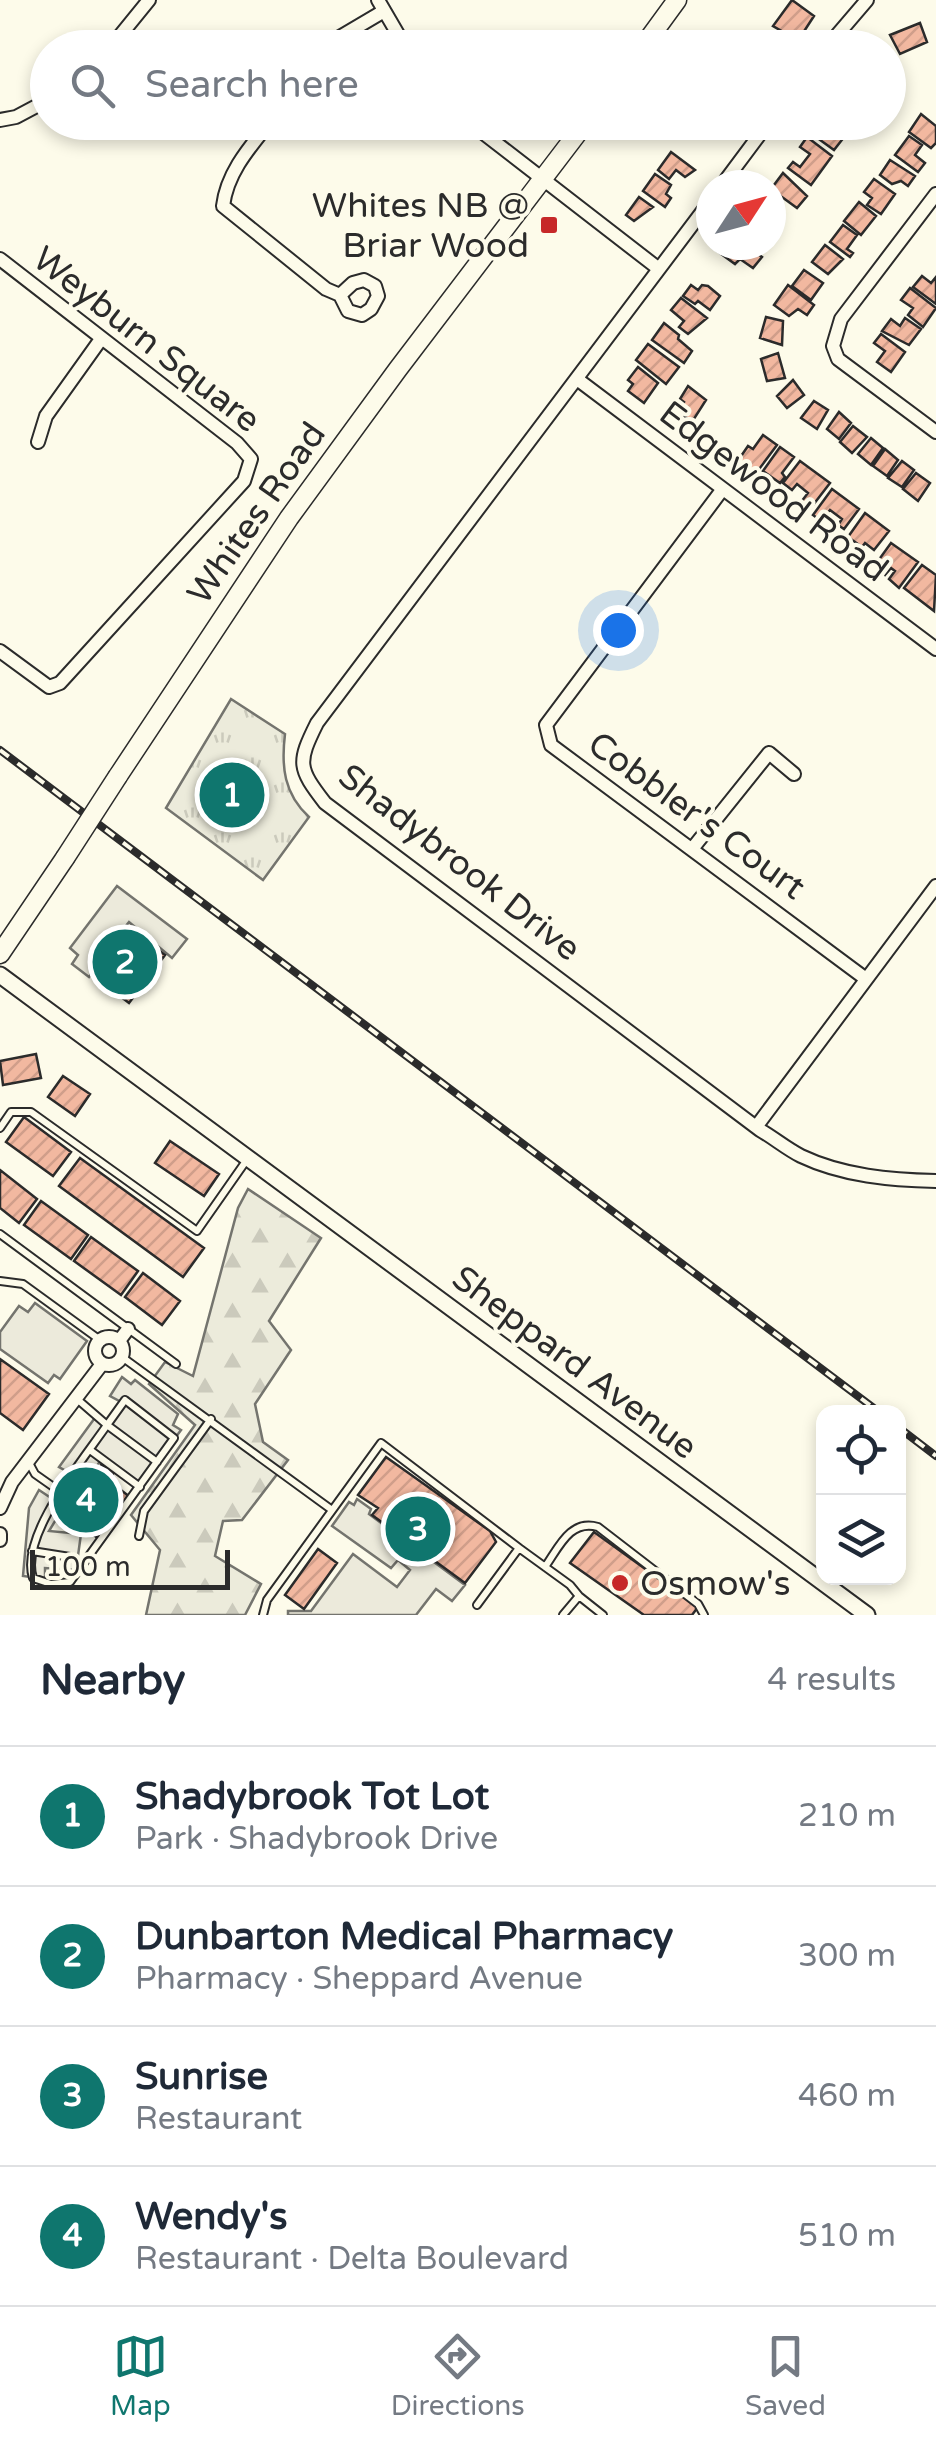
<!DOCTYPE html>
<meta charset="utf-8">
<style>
:root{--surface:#fff;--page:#f2f2f3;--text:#1f2937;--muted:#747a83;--line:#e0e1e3;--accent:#0f766e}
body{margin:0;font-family:"Varela Round",sans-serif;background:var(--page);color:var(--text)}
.controls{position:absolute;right:30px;bottom:30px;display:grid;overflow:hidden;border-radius:20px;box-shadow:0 5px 15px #0003}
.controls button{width:90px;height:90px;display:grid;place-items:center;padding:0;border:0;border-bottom:2px solid var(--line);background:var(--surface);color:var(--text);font:50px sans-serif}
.compass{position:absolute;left:696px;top:170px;width:90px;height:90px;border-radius:50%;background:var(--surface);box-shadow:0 5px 15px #0003;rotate:54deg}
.scale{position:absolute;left:30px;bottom:25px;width:200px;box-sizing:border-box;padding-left:10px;border:5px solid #2b2b2b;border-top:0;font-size:28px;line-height:35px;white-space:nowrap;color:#2b2b2b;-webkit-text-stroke:8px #fdfbea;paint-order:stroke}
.you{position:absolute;left:618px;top:630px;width:35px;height:35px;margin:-25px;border:8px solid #fff;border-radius:50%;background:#1a73e8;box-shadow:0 0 0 15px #1a73e833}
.badge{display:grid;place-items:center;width:65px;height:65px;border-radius:50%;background:var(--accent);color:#fff;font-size:32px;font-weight:700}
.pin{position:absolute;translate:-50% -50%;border:5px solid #fff;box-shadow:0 2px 10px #0006}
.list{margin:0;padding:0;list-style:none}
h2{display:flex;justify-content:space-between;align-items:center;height:130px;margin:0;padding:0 40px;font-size:42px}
h2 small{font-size:32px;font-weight:400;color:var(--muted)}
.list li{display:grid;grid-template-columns:65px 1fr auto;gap:30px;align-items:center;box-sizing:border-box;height:140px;padding:0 40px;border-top:2px solid var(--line)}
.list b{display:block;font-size:38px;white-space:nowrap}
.list p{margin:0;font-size:32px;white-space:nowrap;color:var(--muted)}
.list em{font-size:32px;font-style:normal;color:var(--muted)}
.icon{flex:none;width:55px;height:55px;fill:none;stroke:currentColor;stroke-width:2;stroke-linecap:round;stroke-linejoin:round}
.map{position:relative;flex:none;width:936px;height:1615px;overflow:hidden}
.search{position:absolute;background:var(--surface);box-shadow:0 5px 15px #0003;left:30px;right:30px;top:30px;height:110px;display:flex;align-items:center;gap:25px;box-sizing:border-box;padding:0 35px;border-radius:55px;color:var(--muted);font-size:38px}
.sheet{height:690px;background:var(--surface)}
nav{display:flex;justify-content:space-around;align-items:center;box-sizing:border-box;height:140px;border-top:2px solid var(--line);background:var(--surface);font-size:28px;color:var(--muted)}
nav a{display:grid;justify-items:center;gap:5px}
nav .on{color:var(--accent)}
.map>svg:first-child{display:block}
</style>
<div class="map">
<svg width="936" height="1615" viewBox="0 0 936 1615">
<defs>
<pattern id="forest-firs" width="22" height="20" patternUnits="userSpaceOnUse" patternTransform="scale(2.5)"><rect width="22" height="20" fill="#ecebdb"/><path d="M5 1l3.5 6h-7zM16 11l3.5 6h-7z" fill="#cbcabc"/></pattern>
<pattern id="park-tufts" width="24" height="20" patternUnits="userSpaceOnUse" patternTransform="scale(2.5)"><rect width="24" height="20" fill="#ecebdb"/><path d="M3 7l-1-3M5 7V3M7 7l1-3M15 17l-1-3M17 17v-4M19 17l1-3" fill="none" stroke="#cbcabc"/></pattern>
<pattern id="building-hatch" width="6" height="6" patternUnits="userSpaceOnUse" patternTransform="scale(2.5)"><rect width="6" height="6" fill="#f2b8a0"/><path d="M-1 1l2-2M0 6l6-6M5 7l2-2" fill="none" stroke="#d09e8a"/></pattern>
</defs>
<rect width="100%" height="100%" fill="#fdfbea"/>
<!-- forest -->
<path fill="url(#forest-firs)" stroke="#74746e" stroke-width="2.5" d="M248 1189 321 1238 269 1321 291 1350 255 1404 263 1442 288 1460 242 1520 223 1521 215 1556 261 1584 245 1615H146L160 1550 131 1515 195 1425 149 1384 165 1362 193 1376 238 1208Z"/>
<!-- park -->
<path fill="url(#park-tufts)" stroke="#74746e" stroke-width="2.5" d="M231 699 285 734C281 767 284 794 309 817L263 880 166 808Z"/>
<!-- parking -->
<path fill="#eceadb" stroke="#74746e" stroke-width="2.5" d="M117 886 187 939 172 958 129 922 117 937 114 935 96 957 100 962 89 977 72 964 78 955 70 948Z
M35 1303 87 1341 60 1379 54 1375 48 1383 0 1349V1332L19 1306 28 1312Z
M122 1377 131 1384 135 1380 178 1414 173 1425 181 1430 139 1486 100 1461 94 1471 86 1470 49 1531 81 1534 76 1570 45 1568V1579L23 1576 29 1508 39 1490 51 1498 66 1471 59 1467 97 1415 107 1422 121 1402 110 1396Z
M357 1499 371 1509 369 1514 465 1585 452 1601 436 1589 416 1615H288V1611H311L353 1554 397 1587 410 1570 398 1560 391 1568 332 1526 349 1502 354 1505Z"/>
<!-- building -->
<path fill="url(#building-hatch)" stroke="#2b2b2b" stroke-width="2.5" d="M792 0 814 16 801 36 796 33 792 37 773 26Z
M920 23 927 42 900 54 890 35Z
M921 114 936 126V143L931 148 909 132Z
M827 122H846L852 127 834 150 816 137Z
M909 136 922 145 915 155 925 163 918 172 895 155Z
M807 137 832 156 811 185 788 168 793 162 800 167 810 154 800 147Z
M671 152 695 170 685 177 676 170 669 179 658 170Z
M890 160 915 176 908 186 901 181 892 184 880 175Z
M783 173 807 196 797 208 771 189Z
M655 174 671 185 666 194 671 198 665 207 643 191Z
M874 179 895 194 881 214 867 205 872 198 864 192Z
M639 197 653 207 634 221 626 215Z
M859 202 876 216 861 235 844 221Z
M843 225 857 235 847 249 853 253 850 257 830 242Z
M721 245H746L762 257 753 268 740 259 735 264 717 251Z
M825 245 843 259 828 274 812 262Z
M804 270 823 283 811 300 792 286Z
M922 276 931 283 936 277V304L913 287Z
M691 285 698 290 702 285 708 286 720 296 710 310 698 301 695 304 683 296Z
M788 285 814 305 807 315 798 309 789 316 774 305Z
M910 288 936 308 923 327 908 315 913 308 901 300Z
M681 298 707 318 688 334 679 327 684 321 671 310Z
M766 317 783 321 782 345 760 338Z
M905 318 921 329 909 345 882 331 891 319 900 326Z
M664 323 679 335 678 339 692 351 684 363 652 340Z
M881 334 905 352 891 372 877 362 885 351 874 343Z
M648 344 679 367 666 384 636 360Z
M778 353 785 378 767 381 761 359Z
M638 367 658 383 644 403 628 391 633 384 628 380Z
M793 380 804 395 787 408 777 396Z
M688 386 706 400 692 422 678 411 684 402 680 399Z
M814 401 828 410 817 429 801 418Z
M839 412 851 423 839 439 827 429Z
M853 426 867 437 852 453 840 442Z
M763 435 777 445 754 476 737 462 748 446 753 449Z
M871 438 883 448 871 465 858 454Z
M780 447 794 457 782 473 785 477 780 483 763 471Z
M885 449 898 460 887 476 873 466Z
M800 461 830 483 810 509 801 502 808 493 797 484 792 490 783 483Z
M902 461 914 470 902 487 888 478Z
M916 473 930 483 918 501 903 489Z
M832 489 859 509 844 529 838 525 842 519 830 510 821 521 813 515Z
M865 513 889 531 874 550 865 543 862 547 848 537Z
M891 543 918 562 899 588 889 579 895 571 891 568 885 575 875 565Z
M922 565 936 575 934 611 904 588Z
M131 930 165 955 129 1003 95 977 106 962 100 958 116 937 123 942Z
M36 1054 41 1078 3 1085 0 1061Z
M63 1076 90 1094 75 1116 48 1097Z
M24 1117 71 1152 53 1176 6 1142Z
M170 1141 219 1174 204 1196 155 1163Z
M80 1158 204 1248 183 1277 59 1186Z
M0 1170 37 1199 19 1223 0 1208Z
M41 1201 88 1235 71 1259 24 1225Z
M91 1237 138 1271 121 1295 74 1261Z
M143 1273 180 1301 162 1325 125 1297Z
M0 1359 49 1394 23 1430 0 1413Z
M386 1457 490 1531 496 1542 465 1583 372 1515 378 1508 358 1495Z
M101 1465 113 1474 109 1481 130 1497 99 1539 64 1513 73 1501 69 1498 88 1473 93 1477Z
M594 1532 698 1607 692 1615H644L570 1563Z
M318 1549 337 1563 304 1609 285 1595Z"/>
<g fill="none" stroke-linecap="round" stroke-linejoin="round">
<!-- service casing -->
<g stroke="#2b2b2b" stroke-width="10">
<path id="service" d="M0 1128 11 1112H31L197 1231 246 1161
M0 1234 176 1364
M0 1281 23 1284 100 1340
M122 1357 332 1510
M77 1399 107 1425 125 1400 174 1438 70 1582 51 1584 33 1578C19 1536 83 1460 107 1425L157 1462
M90 1450 140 1487
M28 1461 35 1474 62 1493
M139 1536 144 1511 211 1419
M519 1548 570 1585 579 1596
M32 1551 70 1557
M545 1567C559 1547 570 1519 598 1527L698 1604 704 1615
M263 1615 267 1600 381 1443 519 1548 477 1605
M563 1615 579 1596 603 1615"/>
</g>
<!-- minor casing -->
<g stroke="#2b2b2b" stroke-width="16">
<path id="minor" d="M378 0 406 48
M110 48 149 0
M332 48 340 37 384 11
M826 48 867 0
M0 120 16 117 48 100
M270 122C249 148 227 173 223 206L326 289 340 295 348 311 362 315 371 309 378 296 375 286 364 280 353 283 340 295
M469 122 659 269
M722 185 769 122
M936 194 841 319 833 346 838 359 936 432
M711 200 317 723C297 763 298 768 325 803L760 1130C774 1138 787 1149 801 1156 843 1176 891 1180 936 1181
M0 259 237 443 251 459 244 481 60 683 49 687 0 651
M577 379 936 649
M38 442 46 416 101 339
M722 490 546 725 551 745 866 979
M692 849 769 753 794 774
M756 1127 936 886
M95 1351a14 14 0 1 1 28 0a14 14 0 1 1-28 0Z
M119 1341 128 1329
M0 1508 12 1482 102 1364
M0 1534V1540"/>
</g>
<!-- tertiary casing -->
<g stroke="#2b2b2b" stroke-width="19">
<path id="tertiary" d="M0 975 867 1615"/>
</g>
<!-- secondary casing -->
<g stroke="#2b2b2b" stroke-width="21">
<path id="secondary" d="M642 48 677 0
M118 776 289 518 398 369 586 122
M0 954 65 858"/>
</g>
<!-- service -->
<use href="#service" stroke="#fdfbea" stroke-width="6"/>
<!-- minor -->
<use href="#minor" stroke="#fdfbea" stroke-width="12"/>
<!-- tertiary -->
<use href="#tertiary" stroke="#fdfbea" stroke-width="15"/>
<!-- secondary -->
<use href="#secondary" stroke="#fdfbea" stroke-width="18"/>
<!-- rail casing -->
<g stroke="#2b2b2b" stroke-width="8">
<path id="rail" d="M0 750 879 1412
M898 1427 936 1456"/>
</g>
<!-- rail -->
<use href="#rail" stroke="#fdfbea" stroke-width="4" stroke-dasharray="11" stroke-linecap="butt"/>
<!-- secondary-bridge casing -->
<g stroke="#2b2b2b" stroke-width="21" stroke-linecap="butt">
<path id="secondary-bridge" d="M65 858 118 776"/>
</g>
<!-- secondary-bridge -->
<use href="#secondary-bridge" stroke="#fdfbea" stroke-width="18"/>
</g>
<!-- markers -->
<g fill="#c62828" stroke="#fdfbea" stroke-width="4">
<rect x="539" y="215" width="20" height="20" rx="5"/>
<circle cx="620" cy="1583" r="10"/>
</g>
<g text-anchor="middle" stroke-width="8" stroke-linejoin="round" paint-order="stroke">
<!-- poi labels -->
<g font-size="35" fill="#2b2b2b" stroke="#fdfbea" text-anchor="end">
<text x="529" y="217">Whites NB @<tspan x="529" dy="40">Briar Wood</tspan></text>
<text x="640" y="1595" text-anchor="start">Osmow's</text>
</g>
<!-- street labels -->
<g font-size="35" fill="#2b2b2b" stroke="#fdfbea">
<text transform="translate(147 339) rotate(38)" y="12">Weyburn Square</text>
<text transform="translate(774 491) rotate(37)" y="12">Edgewood Road</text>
<text transform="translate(256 513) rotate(-55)" y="12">Whites Road</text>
<text transform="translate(697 815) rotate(36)" y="12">Cobbler's Court</text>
<text transform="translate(460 862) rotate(38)" y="12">Shadybrook Drive</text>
<text transform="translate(575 1362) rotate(37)" y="12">Sheppard Avenue</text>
</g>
</g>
</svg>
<div class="controls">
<button><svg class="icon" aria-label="locate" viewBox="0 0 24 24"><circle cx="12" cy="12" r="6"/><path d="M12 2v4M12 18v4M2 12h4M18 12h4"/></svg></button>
<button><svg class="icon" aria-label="layers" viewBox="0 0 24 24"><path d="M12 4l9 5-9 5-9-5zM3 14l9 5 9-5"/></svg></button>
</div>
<svg class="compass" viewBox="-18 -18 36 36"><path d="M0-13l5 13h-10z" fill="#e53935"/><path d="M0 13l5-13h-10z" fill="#747a83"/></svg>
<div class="scale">100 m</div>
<div class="you"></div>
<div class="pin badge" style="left:232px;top:795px">1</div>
<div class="pin badge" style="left:125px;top:962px">2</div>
<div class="pin badge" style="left:418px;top:1529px">3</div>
<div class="pin badge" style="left:86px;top:1500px">4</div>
<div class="search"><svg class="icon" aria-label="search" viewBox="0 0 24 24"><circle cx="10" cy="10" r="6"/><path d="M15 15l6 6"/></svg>Search here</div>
</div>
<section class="sheet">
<h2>Nearby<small>4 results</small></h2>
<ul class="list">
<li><span class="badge">1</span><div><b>Shadybrook Tot Lot</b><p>Park · Shadybrook Drive</p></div><em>210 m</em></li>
<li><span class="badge">2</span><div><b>Dunbarton Medical Pharmacy</b><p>Pharmacy · Sheppard Avenue</p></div><em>300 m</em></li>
<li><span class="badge">3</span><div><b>Sunrise</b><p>Restaurant</p></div><em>460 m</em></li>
<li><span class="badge">4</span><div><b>Wendy's</b><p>Restaurant · Delta Boulevard</p></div><em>510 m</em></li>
</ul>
</section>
<nav>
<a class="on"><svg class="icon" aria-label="map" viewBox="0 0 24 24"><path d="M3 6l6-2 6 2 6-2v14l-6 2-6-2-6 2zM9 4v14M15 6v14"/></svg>Map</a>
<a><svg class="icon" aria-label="directions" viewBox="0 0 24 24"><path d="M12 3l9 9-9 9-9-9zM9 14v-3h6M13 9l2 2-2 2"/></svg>Directions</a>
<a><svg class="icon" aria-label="saved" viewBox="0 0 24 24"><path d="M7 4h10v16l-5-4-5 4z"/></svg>Saved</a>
</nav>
